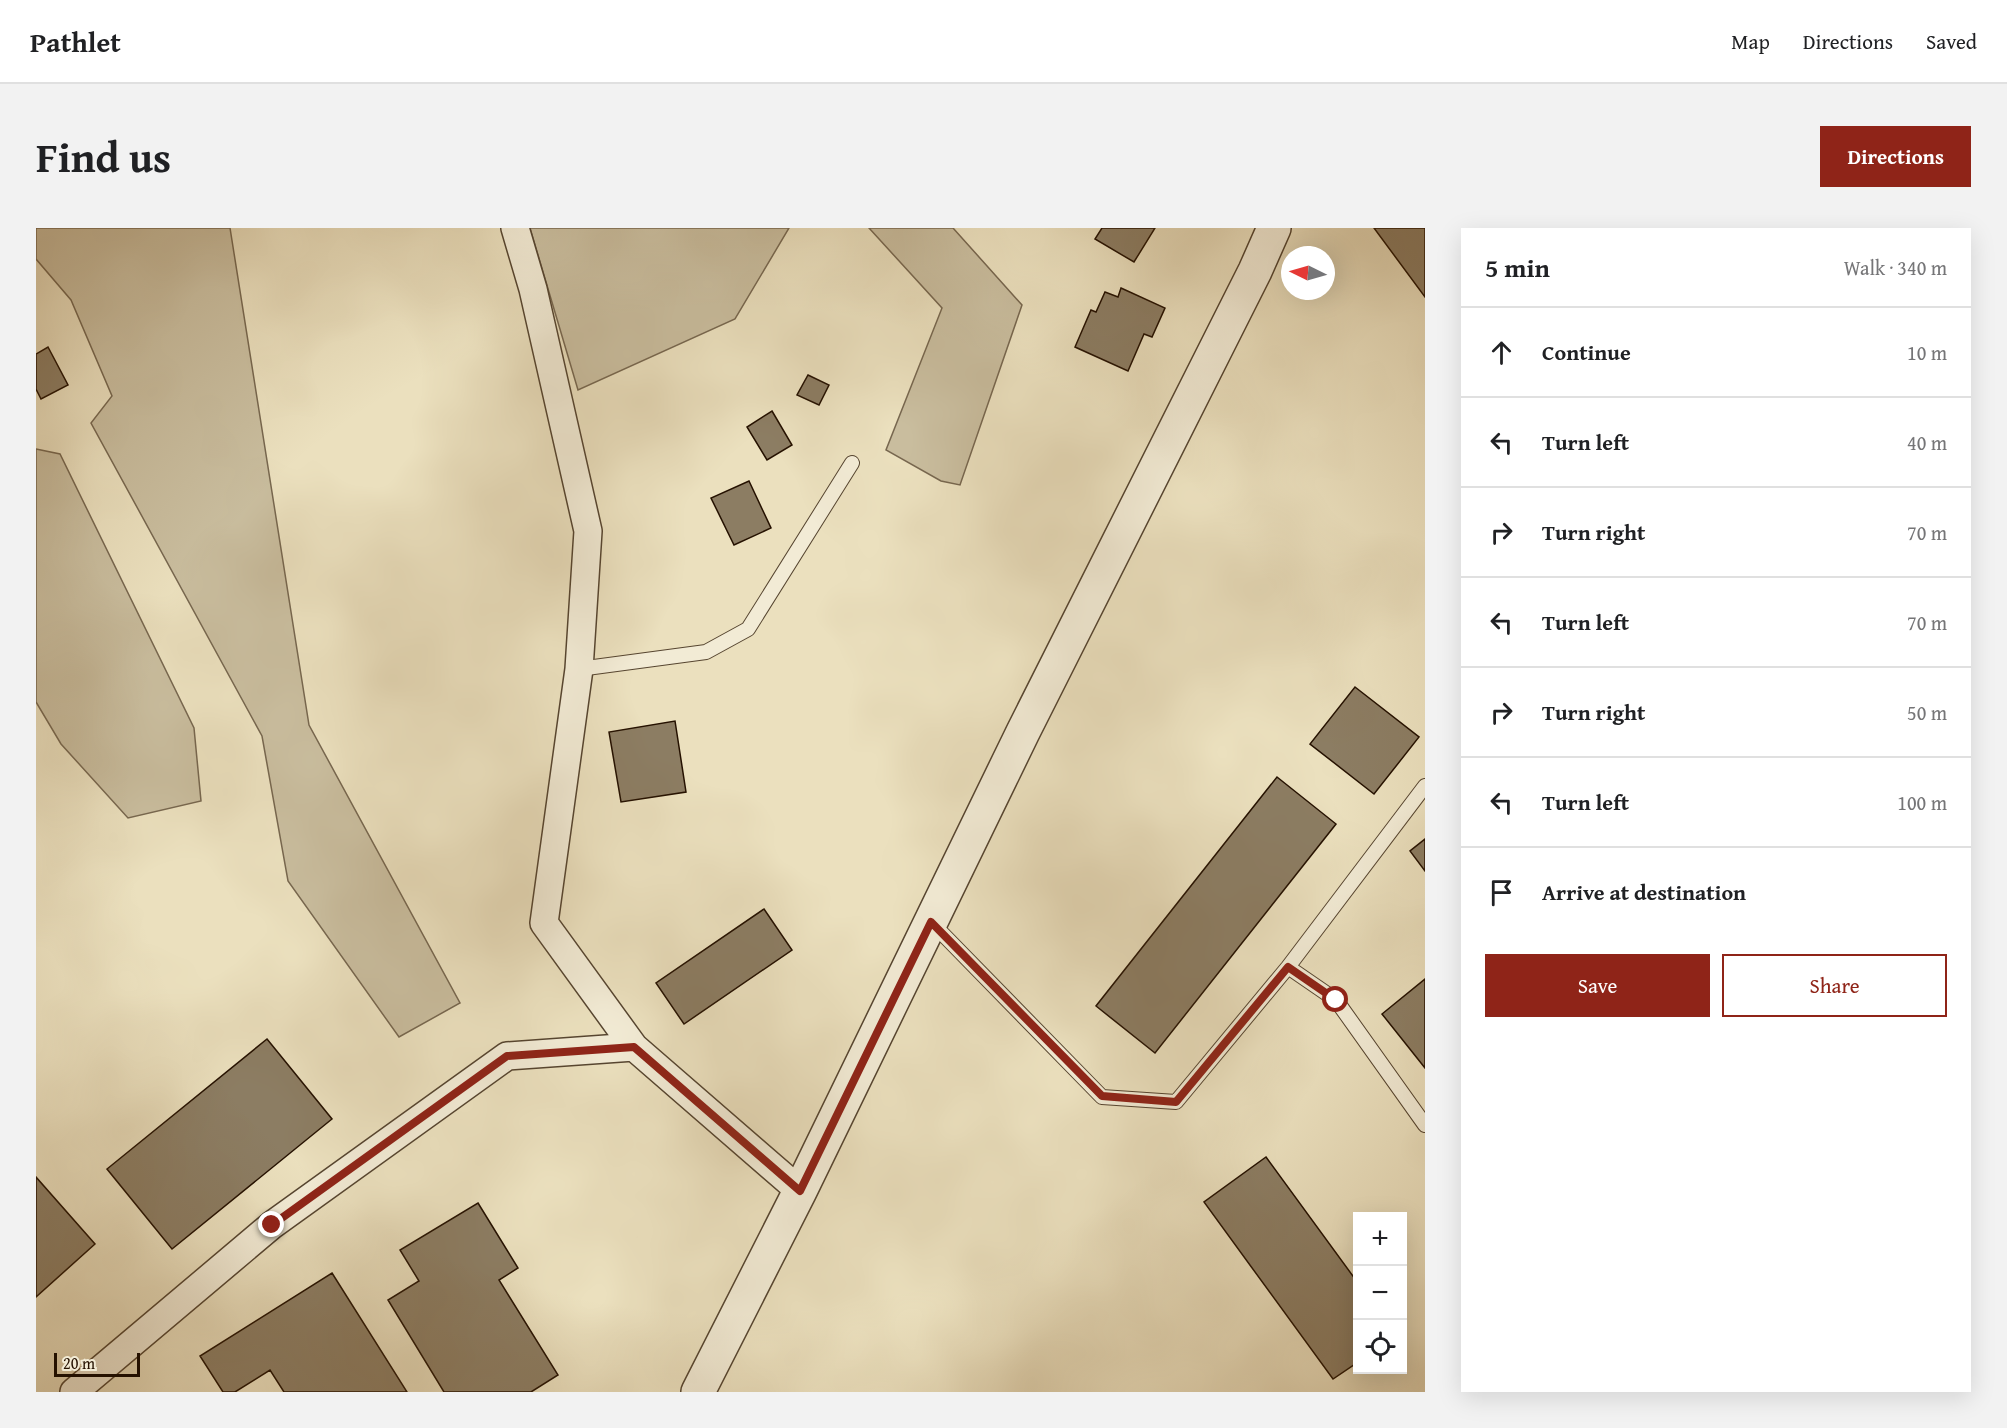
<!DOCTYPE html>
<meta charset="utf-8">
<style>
:root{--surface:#fff;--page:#f2f2f2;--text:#202124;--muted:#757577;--line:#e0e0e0;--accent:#8f2418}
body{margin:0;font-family:"Gentium Book Plus",serif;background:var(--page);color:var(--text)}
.controls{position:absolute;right:18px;bottom:18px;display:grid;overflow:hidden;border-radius:0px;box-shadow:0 6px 24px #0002}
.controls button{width:54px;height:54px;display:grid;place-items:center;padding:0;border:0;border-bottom:2px solid var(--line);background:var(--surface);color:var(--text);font:30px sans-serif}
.compass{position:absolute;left:1245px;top:18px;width:54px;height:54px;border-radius:50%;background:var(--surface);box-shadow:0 6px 24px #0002;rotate:275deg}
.scale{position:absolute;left:18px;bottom:15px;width:86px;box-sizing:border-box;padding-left:6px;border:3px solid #251100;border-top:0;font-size:16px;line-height:21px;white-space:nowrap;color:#251100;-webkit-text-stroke:4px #f2ebd5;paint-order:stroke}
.stop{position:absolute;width:18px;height:18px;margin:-14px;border:4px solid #8f2418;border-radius:50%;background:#fff}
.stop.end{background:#8f2418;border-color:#fff;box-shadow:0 2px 6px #0008}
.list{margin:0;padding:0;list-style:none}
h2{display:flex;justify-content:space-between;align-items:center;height:78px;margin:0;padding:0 24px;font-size:26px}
h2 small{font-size:20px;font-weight:400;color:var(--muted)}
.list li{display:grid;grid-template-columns:39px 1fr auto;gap:18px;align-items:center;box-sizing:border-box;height:90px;padding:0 24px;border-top:2px solid var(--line)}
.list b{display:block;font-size:22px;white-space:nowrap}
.list em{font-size:20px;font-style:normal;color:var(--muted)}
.actions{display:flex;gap:12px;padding:18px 24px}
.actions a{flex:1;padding:14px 0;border:2px solid var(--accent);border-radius:0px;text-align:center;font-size:21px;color:var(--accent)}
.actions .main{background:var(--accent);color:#fff}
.icon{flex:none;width:33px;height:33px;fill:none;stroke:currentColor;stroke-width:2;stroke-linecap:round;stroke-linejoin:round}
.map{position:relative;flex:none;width:1389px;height:1164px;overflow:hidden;border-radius:0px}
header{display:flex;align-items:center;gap:36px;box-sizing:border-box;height:84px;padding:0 30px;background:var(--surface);border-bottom:2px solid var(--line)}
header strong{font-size:28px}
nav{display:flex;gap:33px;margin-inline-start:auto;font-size:21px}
.intro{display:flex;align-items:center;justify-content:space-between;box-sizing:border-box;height:144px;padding:0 36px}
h1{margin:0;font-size:42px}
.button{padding:15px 27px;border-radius:0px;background:var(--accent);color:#fff;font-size:21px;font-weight:700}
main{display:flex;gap:36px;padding:0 36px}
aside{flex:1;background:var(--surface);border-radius:0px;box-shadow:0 6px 24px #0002}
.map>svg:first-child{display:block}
</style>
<header>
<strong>Pathlet</strong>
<nav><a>Map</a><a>Directions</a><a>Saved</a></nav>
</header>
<div class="intro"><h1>Find us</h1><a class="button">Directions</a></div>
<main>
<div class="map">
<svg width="1389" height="1164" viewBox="0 0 1389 1164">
<rect width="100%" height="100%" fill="#ebe0be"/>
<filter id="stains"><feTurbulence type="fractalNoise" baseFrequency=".00333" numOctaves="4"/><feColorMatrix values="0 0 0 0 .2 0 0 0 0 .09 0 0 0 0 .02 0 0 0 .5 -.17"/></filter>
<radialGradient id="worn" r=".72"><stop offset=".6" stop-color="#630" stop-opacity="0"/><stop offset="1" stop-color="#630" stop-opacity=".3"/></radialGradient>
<!-- green -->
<path fill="#c9bd9e" stroke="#77674f" stroke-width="1.5" d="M0 0H194L273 497 424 775 363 809 252 653 226 508 55 195 76 168 35 72 0 31Z
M494 0H753L699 91 542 162Z
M833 0H917L986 77 924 257 905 253 850 222 906 80Z
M0 221 24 226 158 500 165 573 92 590 25 516 0 474Z"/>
<!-- building -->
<path fill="#8c7d63" stroke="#251100" stroke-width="1.5" d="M1066 0H1119L1098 34 1059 11Z
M1338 0H1389V69Z
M1085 60 1129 80 1116 109 1108 106 1092 143 1039 119 1055 82 1060 84 1069 64 1082 69Z
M12 119 32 157 5 171 0 161V126Z
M772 147 793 157 783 177 761 167Z
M736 183 756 217 731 232 711 199Z
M713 253 735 300 698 317 675 270Z
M1319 459 1383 509 1338 566 1274 516Z
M639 493 650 564 585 574 573 504Z
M1241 549 1300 596 1119 825 1060 778Z
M1389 611V643L1374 623Z
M728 681 756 722 648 796 620 755Z
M1389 751V840L1346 786Z
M231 811 296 891 136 1021 71 941Z
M1230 929 1322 1055V1134L1297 1151 1168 974Z
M0 949 59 1016 0 1069Z
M442 975 482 1040 463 1052 522 1147 495 1164H408L352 1072 383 1053 364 1022Z
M296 1045 371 1164H248L234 1142 199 1164H187L164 1128Z"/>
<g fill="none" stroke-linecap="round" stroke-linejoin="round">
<!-- service casing -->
<g stroke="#564530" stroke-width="16">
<path id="service" d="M543 441 670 424 712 401 816 235
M895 694 1066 869 1140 874 1252 739 1389 558
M1252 739 1300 772 1389 897"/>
</g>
<!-- minor casing -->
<g stroke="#564530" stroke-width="30">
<path id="minor" d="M479 0 497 61 552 303 543 441 508 695 598 819
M38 1164 236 997 471 828 598 819 764 963"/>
</g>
<!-- tertiary casing -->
<g stroke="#564530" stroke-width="36">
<path id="tertiary" d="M662 1164 764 963 987 504 1219 43 1238 0"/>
</g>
<!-- service -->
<use href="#service" stroke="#f2ebd5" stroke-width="14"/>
<!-- minor -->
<use href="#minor" stroke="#f2ebd5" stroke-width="27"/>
<!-- tertiary -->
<use href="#tertiary" stroke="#f2ebd5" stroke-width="33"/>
</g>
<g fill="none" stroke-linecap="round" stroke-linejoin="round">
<!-- route -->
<path stroke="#8f2418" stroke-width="8" d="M236 997 471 828 598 819 764 963 895 694 1066 868 1140 874 1252 739 1300 772"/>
</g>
<rect width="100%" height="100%" filter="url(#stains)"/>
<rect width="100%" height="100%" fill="url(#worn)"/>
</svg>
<div class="controls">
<button>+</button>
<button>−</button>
<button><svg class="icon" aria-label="locate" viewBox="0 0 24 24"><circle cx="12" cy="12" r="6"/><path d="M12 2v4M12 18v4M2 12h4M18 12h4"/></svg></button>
</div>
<svg class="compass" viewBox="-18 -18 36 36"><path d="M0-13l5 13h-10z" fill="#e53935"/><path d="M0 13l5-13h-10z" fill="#757577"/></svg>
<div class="scale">20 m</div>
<div class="stop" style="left:1300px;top:772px"></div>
<div class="stop end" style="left:236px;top:997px"></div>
</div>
<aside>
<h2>5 min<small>Walk · 340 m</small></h2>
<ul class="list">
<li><svg class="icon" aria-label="ahead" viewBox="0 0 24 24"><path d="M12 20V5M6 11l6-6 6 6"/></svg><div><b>Continue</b></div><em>10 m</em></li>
<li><svg class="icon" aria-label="left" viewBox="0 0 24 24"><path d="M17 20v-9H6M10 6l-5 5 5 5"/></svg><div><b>Turn left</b></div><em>40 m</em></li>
<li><svg class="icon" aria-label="right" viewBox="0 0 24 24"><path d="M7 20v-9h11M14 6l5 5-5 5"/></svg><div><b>Turn right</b></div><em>70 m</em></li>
<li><svg class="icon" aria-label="left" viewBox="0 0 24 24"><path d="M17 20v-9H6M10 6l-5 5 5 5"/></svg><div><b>Turn left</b></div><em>70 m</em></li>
<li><svg class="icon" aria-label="right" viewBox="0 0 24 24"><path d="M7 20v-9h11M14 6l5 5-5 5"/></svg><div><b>Turn right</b></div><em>50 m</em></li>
<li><svg class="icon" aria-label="left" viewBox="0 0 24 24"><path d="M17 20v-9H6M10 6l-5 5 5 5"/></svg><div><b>Turn left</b></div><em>100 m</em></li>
<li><svg class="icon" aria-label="arrive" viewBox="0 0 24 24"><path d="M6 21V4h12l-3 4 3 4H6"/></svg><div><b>Arrive at destination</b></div></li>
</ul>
<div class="actions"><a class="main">Save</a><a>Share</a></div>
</aside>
</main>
